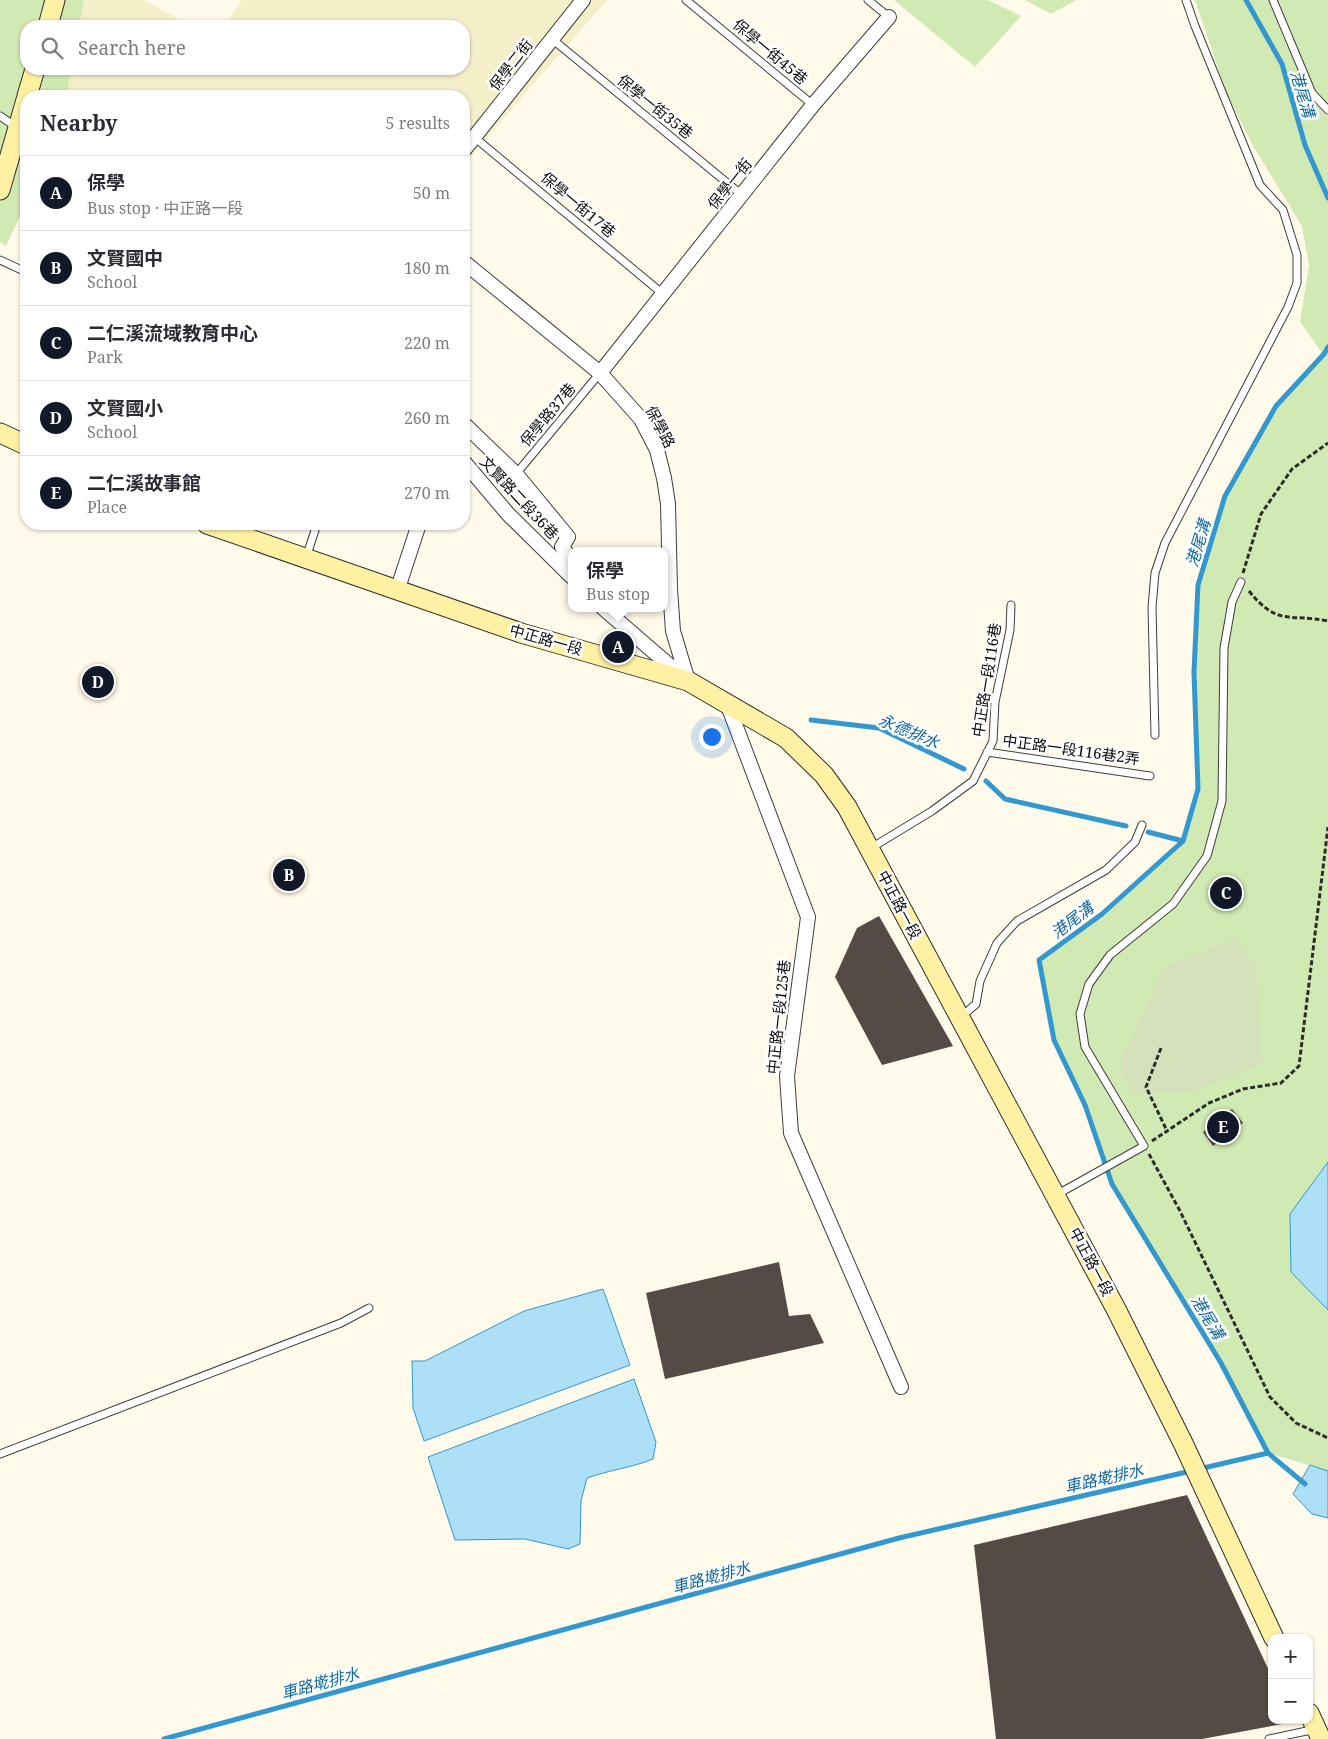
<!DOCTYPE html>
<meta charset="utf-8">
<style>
:root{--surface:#fff;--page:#f7f7f7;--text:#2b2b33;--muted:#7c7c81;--line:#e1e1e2;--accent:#111827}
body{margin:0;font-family:"Noto Serif","Noto Sans TC",serif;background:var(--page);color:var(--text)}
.controls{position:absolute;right:15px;bottom:15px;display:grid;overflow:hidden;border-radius:10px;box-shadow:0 1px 4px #0004}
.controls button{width:45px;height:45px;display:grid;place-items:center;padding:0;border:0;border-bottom:1px solid var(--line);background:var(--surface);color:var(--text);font:25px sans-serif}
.you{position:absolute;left:711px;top:736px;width:18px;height:18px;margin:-12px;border:4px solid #fff;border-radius:50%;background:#1a73e8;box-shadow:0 0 0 8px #1a73e833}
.badge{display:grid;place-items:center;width:32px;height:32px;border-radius:50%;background:var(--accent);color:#fff;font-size:16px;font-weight:700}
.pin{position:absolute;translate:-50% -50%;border:2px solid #fff;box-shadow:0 1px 5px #0006}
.popup{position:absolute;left:568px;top:547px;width:100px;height:65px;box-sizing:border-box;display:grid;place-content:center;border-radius:10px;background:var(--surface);filter:drop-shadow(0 1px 4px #0005);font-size:16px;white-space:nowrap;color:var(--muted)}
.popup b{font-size:19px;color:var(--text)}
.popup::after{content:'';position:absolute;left:50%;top:100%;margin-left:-10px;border:10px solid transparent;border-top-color:var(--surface)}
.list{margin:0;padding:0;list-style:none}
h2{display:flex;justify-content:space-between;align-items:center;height:65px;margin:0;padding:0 20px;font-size:21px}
h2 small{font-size:16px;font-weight:400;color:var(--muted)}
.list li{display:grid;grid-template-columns:32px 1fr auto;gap:15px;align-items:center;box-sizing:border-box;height:75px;padding:0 20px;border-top:1px solid var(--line)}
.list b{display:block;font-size:19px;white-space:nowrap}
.list p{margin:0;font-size:16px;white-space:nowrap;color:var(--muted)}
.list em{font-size:16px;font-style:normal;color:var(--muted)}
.icon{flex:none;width:28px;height:28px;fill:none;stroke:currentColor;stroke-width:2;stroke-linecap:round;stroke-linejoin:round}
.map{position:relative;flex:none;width:1328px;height:1739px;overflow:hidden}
.search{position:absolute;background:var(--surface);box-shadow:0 1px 4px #0004;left:20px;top:20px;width:450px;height:55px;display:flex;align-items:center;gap:12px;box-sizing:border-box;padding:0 18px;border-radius:20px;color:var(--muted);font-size:19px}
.panel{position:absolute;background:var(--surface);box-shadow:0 1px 4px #0004;left:20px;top:90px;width:450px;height:440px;border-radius:20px}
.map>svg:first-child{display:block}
</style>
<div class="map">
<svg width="1328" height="1739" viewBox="0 0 1328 1739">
<rect width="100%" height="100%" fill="#fffae9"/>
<!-- farmland -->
<path fill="#f5efc9" d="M84 0H144L191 26H79Z
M242 0H607L464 164V96H67L71 69H464V26H224Z"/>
<!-- green -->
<path fill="#d1e9b3" d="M0 0H84L79 26H26V69H71L67 96H26V203L6 246 0 242Z
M894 0H988L1021 16 975 67Z
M1025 0H1076L1051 14Z
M1195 0H1328V1471L1268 1453 1221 1363 1112 1184 1085 1105 1054 1040 1039 960 1102 914 1183 841 1198 789 1194 672 1198 584 1225 496 1276 406 1323 354 1300 322 1309 265 1302 226 1253 146 1226 92Z"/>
<!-- cemetery -->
<path fill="#d6e0bb" d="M1234 939 1256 965 1262 1064 1192 1091 1132 1094 1120 1064 1164 968Z"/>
<!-- water -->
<path fill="#addff7" stroke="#3298cf" d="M1328 1162V1310L1291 1272 1290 1214Z
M603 1289 630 1365 424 1441 413 1408 412 1361H425L524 1311Z
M634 1379 656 1442 653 1459C631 1468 609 1470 587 1478L581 1501 580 1544 568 1549 525 1539 455 1540 428 1457Z
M1310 1465 1328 1471V1518L1312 1514 1293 1494Z"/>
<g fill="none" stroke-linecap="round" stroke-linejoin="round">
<!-- stream -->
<path stroke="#3298cf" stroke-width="5" d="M1246 0 1282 64 1305 145 1328 198
M811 720 879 728 964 769
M986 781 1005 799 1126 826
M1148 832 1183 841
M1199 1469 1268 1453
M1305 1484 1268 1453 1221 1363 1112 1184 1085 1105 1054 1040 1039 960 1102 914 1183 841 1198 789 1194 672 1198 585 1225 496 1276 406 1324 354 1328 347
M164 1739 899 1538 1191 1471"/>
</g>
<!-- building -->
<path fill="#544b47" d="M879 916 953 1046 882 1065 835 977 857 928Z
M1232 1109 1243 1123 1213 1146 1203 1132Z
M779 1262 789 1316 810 1314 824 1343 665 1379 646 1293Z
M1187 1495 1272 1677V1720H1292L1293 1722 1202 1739H996L974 1545Z"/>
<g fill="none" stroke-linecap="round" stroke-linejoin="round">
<!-- lane casing -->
<g stroke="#3e3e3e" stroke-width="9">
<path id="lane" d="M686 0 813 105
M868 0 889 17
M1273 0 1312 93 1328 110
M552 39 742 195
M0 116 16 127
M474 137 663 294
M0 260 26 272
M516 474 600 373
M306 558 317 524
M1155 735 1152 607 1155 573 1165 543 1288 307 1297 283V255L1283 210 1260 185 1195 26 1186 0
M987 752 1150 776
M871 848 932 811 973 781 993 741 995 702 1010 630 1011 605
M960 1018 976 1004 980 981 997 943 1017 921 1106 870 1135 842 1142 825
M1056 1195 1144 1146 1085 1047 1080 1014 1089 984 1110 955 1173 904 1207 856 1222 801 1224 648 1232 602 1241 582
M0 1454 341 1323 369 1308
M1269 1739 1316 1729"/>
</g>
<!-- street casing -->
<g stroke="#3e3e3e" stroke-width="16">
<path id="street" d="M464 150 583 0
M464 262 600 373 641 419 657 450 664 478 668 504 670 589 673 631 688 681
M600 373 813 105 889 17
M464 424 516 474 568 537 562 547 572 561
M464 462 508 514 572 577
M397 591 419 524
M603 608 684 678
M727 703 808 917 787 1076 791 1133 901 1387"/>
</g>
<!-- secondary casing -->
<g stroke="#2d2d2d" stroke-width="21">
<path id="secondary" d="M48 26 55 0
M27 96 35 69
M0 190 26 100
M0 433 26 445
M207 524 521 633 688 681 786 738 824 775 847 807 1116 1309 1183 1443 1274 1638
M1309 1713 1321 1739"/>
</g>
<!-- path -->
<path stroke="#2d2d2d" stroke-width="3" stroke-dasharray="5 2.5" stroke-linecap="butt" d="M1243 573 1261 514 1292 469 1328 443
M1249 591C1278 627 1289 613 1328 621
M1161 1048 1146 1087 1167 1131
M1152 1141 1209 1103 1243 1089 1281 1083 1299 1066 1328 827
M1149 1154 1180 1211 1270 1397 1296 1423 1328 1438"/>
<!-- lane -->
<use href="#lane" stroke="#fff" stroke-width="7"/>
<!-- street -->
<use href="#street" stroke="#fff" stroke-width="14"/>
<!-- secondary -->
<use href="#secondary" stroke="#fff1a4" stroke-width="19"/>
</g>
<g text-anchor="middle" stroke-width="5" stroke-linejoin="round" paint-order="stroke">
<!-- street labels -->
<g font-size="15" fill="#0b0b0b" stroke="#fff">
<text transform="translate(770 52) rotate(40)" y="5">保學一街45巷</text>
<text transform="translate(511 65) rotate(-52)" y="5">保學二街</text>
<text transform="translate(655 107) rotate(39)" y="5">保學一街35巷</text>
<text transform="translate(730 184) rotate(-51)" y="5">保學一街</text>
<text transform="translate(578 205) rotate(40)" y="5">保學一街17巷</text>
<text transform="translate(548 415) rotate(-50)" y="5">保學路37巷</text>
<text transform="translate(660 427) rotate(62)" y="5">保學路</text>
<text transform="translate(519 498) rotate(47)" y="5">文賢路二段36巷</text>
<text transform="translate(546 640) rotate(16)" y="5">中正路一段</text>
<text transform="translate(987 680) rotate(-81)" y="5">中正路一段116巷</text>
<text transform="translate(1071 750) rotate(8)" y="5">中正路一段116巷2弄</text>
<text transform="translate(899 905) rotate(62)" y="5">中正路一段</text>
<text transform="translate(779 1017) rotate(-84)" y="5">中正路一段125巷</text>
<text transform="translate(1091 1262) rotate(62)" y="5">中正路一段</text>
</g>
<!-- water labels -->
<g font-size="16" font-style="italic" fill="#13689e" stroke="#fff">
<text transform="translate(1303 94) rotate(74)" y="6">港尾溝</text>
<text transform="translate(1198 543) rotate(-73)" y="6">港尾溝</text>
<text transform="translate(909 731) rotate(23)" y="6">永德排水</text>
<text transform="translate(1072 920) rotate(-37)" y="6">港尾溝</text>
<text transform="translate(1208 1317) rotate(59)" y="6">港尾溝</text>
<text transform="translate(1104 1478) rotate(-13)" y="6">車路墘排水</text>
<text transform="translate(711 1577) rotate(-15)" y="6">車路墘排水</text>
<text transform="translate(320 1683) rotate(-15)" y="6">車路墘排水</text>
</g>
</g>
</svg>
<div class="controls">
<button>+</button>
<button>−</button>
</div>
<div class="you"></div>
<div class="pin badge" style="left:618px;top:647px">A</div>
<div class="popup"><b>保學</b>Bus stop</div>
<div class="pin badge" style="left:289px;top:875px">B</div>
<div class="pin badge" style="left:1226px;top:893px">C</div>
<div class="pin badge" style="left:98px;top:682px">D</div>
<div class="pin badge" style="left:1223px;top:1127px">E</div>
<div class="search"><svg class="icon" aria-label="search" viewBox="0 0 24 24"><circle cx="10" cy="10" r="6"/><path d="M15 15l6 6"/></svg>Search here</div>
<section class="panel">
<h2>Nearby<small>5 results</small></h2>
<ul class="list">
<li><span class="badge">A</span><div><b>保學</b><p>Bus stop · 中正路一段</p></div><em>50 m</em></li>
<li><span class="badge">B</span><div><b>文賢國中</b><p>School</p></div><em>180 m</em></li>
<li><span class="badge">C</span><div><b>二仁溪流域教育中心</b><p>Park</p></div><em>220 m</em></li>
<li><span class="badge">D</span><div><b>文賢國小</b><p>School</p></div><em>260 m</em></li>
<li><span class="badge">E</span><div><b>二仁溪故事館</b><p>Place</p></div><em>270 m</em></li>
</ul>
</section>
</div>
